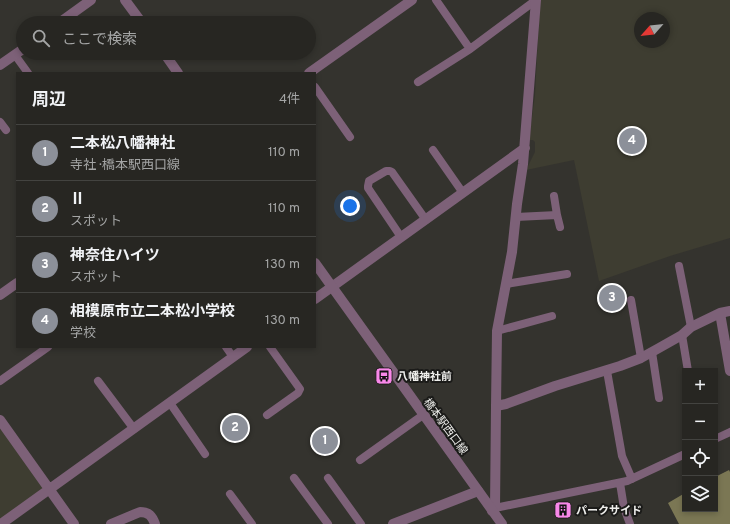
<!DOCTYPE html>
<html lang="ja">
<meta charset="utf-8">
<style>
:root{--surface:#272622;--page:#33322f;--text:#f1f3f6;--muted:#a4a5a5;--line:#434340;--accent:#8c9099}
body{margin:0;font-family:Overpass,"Noto Sans JP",sans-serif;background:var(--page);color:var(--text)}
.controls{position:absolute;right:12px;bottom:12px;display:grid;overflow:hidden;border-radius:0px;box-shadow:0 2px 6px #0003}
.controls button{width:36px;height:36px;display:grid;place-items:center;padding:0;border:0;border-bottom:1px solid var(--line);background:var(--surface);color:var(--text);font:20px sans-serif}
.compass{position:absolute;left:634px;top:12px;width:36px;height:36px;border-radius:50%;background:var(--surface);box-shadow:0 2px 6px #0003;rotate:243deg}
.you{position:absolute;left:350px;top:206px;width:14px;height:14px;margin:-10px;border:3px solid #fff;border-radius:50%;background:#1a73e8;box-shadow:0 0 0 6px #1a73e833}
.badge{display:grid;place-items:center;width:26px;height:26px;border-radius:50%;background:var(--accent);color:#fff;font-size:13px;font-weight:700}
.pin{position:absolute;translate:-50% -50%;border:2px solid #fff;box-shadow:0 1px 4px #0006}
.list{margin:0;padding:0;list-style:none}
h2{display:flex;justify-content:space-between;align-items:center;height:52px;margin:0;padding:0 16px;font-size:17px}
h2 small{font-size:13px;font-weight:400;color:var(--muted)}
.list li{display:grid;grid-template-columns:26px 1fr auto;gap:12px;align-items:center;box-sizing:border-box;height:56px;padding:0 16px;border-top:1px solid var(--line)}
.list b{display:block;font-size:15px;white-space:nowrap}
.list p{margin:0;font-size:13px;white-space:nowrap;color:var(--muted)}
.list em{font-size:13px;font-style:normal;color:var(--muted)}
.icon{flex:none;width:22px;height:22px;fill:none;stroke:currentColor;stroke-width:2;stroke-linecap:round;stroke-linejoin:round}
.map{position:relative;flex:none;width:730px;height:524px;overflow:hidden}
.search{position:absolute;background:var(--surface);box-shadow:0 2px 6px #0003;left:16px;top:16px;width:300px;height:44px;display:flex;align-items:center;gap:10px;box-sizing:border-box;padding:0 14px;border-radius:22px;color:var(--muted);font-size:15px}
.panel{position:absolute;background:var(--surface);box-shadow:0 2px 6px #0003;left:16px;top:72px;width:300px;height:276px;border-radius:0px}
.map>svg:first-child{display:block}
</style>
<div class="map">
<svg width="730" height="524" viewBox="0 0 730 524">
<rect width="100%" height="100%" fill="#34332e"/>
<!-- built -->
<path fill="#3e3d31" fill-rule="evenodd" d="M540 0H730V238L670 256 599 281 574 160 526 170 535 152V142L533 140H529L535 95ZM640 18H664V42H640Z
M0 420 50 489 0 524Z"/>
<!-- water -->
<path fill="#7b7754" d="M729 470 730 472V524H679L668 503 685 493V509H715V477Z"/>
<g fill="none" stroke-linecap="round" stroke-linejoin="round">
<!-- service -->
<path stroke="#7d6178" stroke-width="8" d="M436 0 470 49
M15 55 28 73
M418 82 470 49 536 0
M315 87 350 137
M0 122 6 130
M433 150 463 193
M557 215 560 227
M516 217 557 215 554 196
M401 237 368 188V186L369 181 386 171H390L392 172 426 220
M679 266 691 327
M506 284 567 274
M631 300 641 358
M497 331 552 316
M682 335 688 371
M226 347 233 357
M652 352 659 398
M607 371 622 456 632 479
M0 381 48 347
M98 381 134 429
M170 403 205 454
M267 415 298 393 300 389 270 347
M715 439 730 432
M360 460 423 415
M294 478 328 524
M328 478 361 524
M620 483 624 508 630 524
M230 494 252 524
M495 508 627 481 685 454"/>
<!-- minor -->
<path stroke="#7d6178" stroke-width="10" d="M59 23 91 0
M0 65 23 49
M309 73 412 0
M0 295 17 283
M315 299 525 148
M720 313 730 371
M496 406 506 404 555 386 620 366 641 358 659 348 682 335 691 327 720 313 730 311
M0 420 74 524
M492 511 495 508 496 406 497 331 512 252 517 204 523 164 536 0
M1 524 247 347
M111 524 140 512C149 512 152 516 155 524
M393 524 478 491"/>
<!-- tertiary -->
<path stroke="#7d6178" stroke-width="10" d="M125 0 142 23
M164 53 178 73
M315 263 502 524"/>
</g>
<!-- icons -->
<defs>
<g id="bus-square" transform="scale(0.9)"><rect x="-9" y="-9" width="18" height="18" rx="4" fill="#f988e9" stroke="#1b1b19"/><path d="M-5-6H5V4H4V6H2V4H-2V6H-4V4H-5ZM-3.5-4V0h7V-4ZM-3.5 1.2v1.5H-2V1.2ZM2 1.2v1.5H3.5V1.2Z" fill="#111"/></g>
<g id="building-square" transform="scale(0.9)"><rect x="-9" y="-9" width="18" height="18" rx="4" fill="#f988e9" stroke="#1b1b19"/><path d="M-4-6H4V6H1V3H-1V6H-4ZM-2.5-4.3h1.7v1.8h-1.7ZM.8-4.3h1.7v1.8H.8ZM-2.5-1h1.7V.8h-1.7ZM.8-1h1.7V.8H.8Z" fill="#111"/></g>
</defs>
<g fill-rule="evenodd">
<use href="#bus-square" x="384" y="376"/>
<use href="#building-square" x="563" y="510"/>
</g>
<g text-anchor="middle" stroke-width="4" stroke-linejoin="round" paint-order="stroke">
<!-- poi labels -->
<g font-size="11" font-weight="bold" fill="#efefec" stroke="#1b1b19" text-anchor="start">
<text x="397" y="380">八幡神社前</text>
<text x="576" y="514">パークサイド</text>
</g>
<!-- street labels -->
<g font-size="11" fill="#efefec" stroke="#1b1b19">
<text transform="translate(446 426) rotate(54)" y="4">橋本駅西口線</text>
</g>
</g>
</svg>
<div class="controls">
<button>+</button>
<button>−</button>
<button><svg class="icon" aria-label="locate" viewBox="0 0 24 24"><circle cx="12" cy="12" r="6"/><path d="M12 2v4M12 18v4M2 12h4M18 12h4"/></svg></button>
<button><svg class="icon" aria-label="layers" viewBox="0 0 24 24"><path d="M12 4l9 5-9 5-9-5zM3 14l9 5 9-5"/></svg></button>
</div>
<svg class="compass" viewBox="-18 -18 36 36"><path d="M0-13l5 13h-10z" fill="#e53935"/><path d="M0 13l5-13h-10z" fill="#a4a5a5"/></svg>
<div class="you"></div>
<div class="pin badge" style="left:325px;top:441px">1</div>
<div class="pin badge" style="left:235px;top:428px">2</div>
<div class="pin badge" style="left:612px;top:298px">3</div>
<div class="pin badge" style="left:632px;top:141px">4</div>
<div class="search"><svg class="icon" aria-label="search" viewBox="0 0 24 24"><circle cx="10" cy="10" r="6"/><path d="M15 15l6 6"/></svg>ここで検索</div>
<section class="panel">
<h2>周辺<small>4件</small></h2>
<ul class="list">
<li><span class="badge">1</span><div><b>二本松八幡神社</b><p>寺社 · 橋本駅西口線</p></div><em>110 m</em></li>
<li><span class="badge">2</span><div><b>Ⅱ</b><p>スポット</p></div><em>110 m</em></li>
<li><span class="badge">3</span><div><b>神奈住ハイツ</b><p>スポット</p></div><em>130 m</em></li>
<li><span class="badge">4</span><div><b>相模原市立二本松小学校</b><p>学校</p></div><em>130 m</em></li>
</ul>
</section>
</div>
